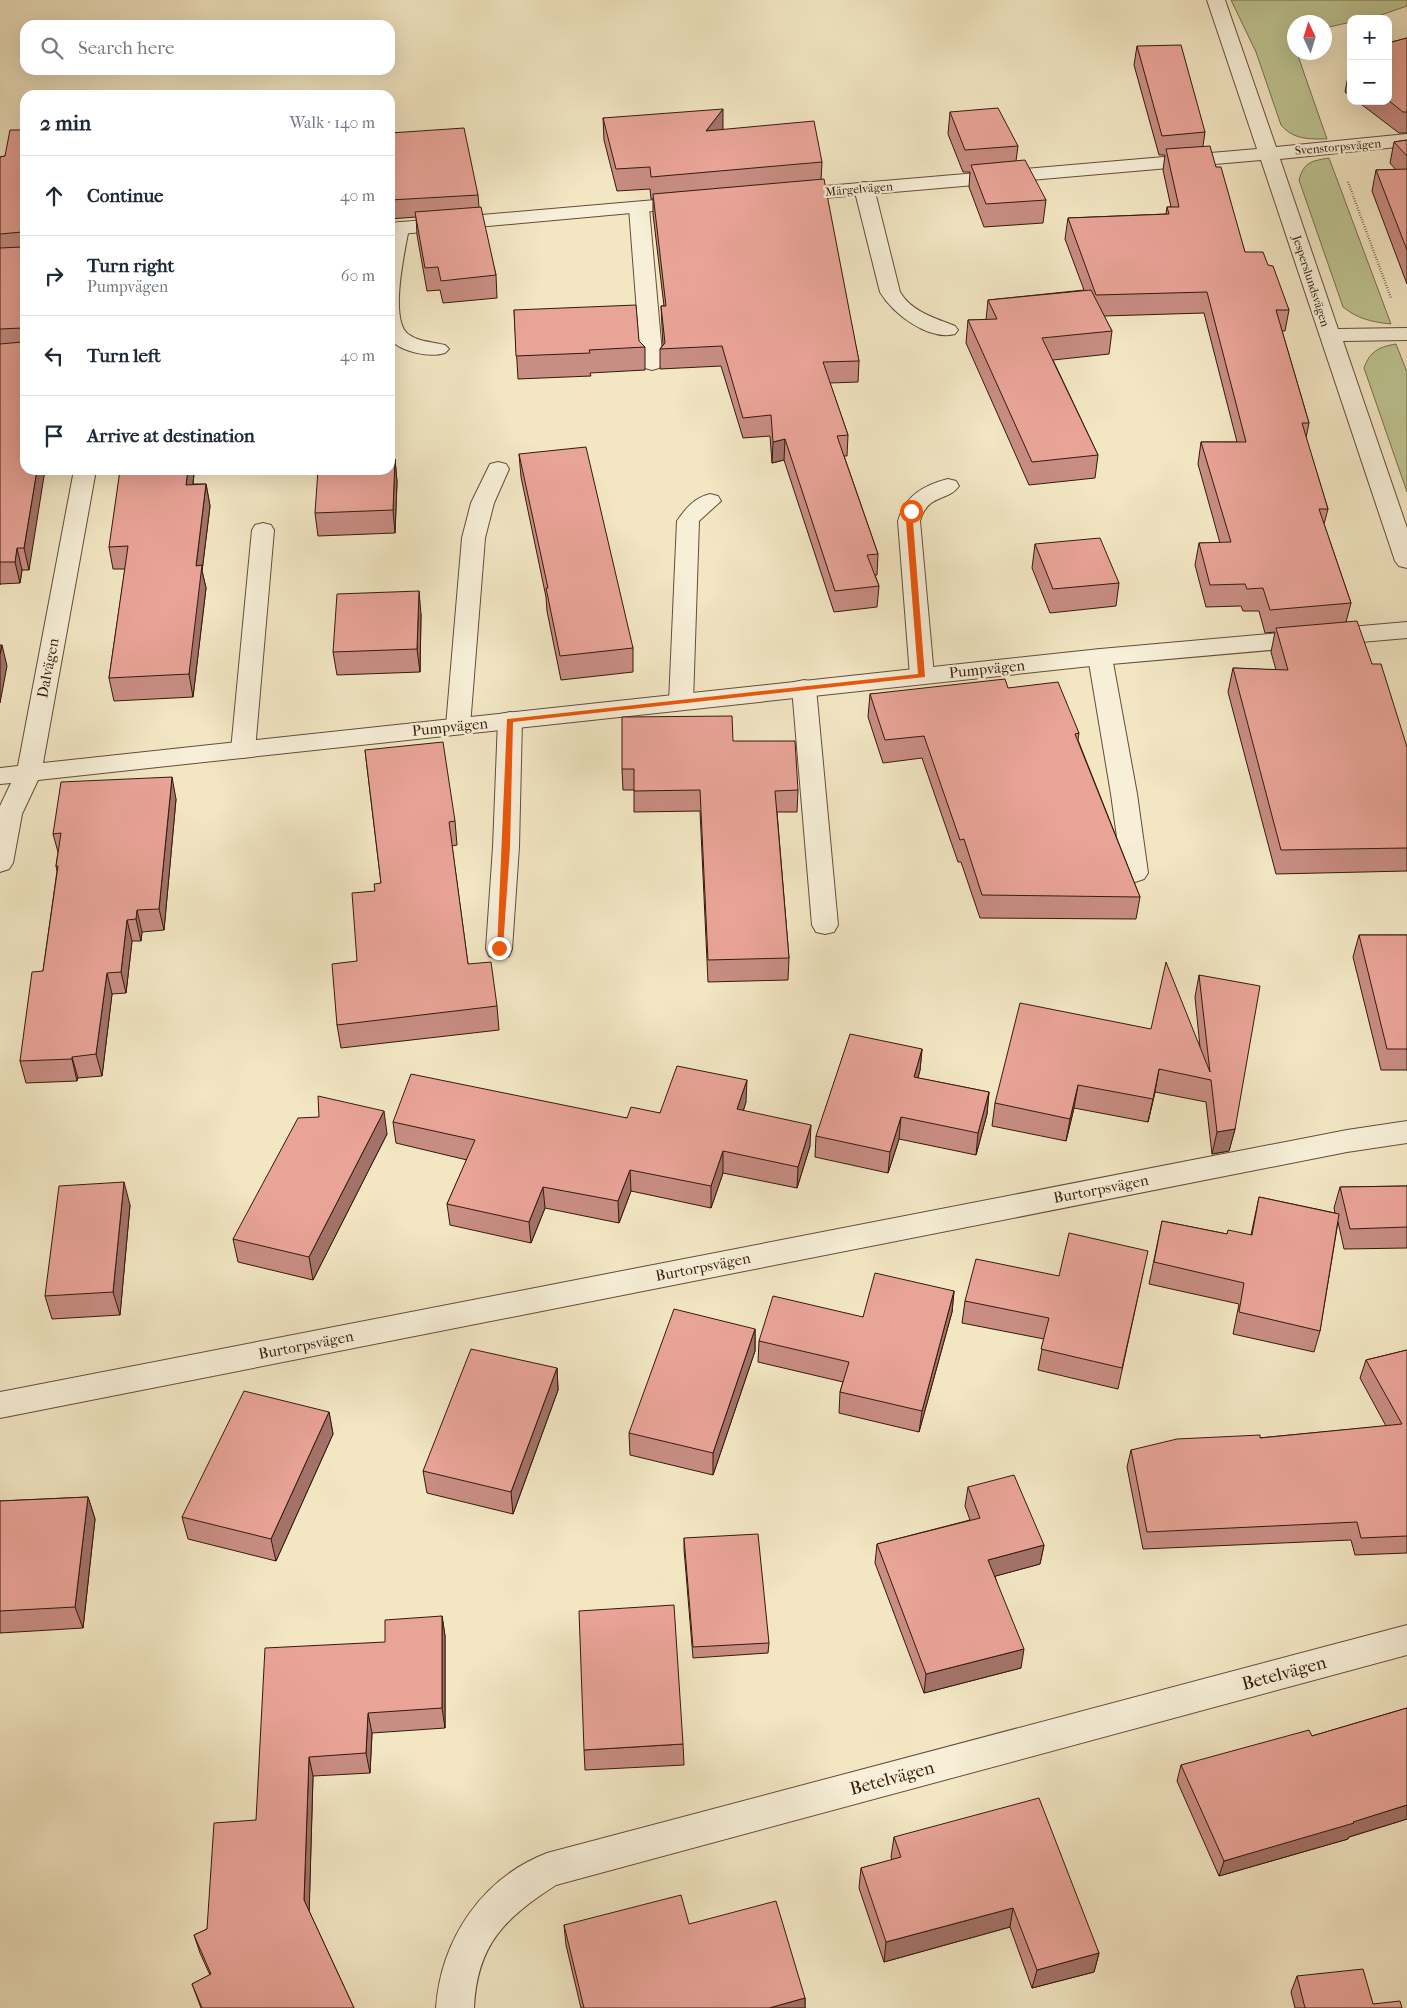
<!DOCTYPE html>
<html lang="en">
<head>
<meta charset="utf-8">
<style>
	:root { --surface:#fff; --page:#f2f2f3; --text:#1f2937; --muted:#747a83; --line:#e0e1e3 }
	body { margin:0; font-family:"IM FELL French Canon",serif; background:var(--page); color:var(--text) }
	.controls { position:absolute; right:15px; top:15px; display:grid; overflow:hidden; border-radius:10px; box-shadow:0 5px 20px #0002 }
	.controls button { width:45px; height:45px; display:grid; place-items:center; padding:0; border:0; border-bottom:1px solid var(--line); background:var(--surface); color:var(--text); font:25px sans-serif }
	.compass { position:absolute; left:1287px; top:15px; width:45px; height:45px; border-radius:50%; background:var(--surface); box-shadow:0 5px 20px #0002; rotate:356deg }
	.stop { position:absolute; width:15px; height:15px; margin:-11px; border:4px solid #ea580c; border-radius:50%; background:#fff }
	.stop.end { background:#ea580c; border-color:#fff; box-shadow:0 1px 5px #0008 }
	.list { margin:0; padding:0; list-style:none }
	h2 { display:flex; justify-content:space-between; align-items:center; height:65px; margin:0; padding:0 20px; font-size:21px }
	h2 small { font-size:16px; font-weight:400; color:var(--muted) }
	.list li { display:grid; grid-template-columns:32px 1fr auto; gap:15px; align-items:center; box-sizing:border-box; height:80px; padding:0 20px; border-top:1px solid var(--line) }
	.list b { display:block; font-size:19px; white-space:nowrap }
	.list p { margin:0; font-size:16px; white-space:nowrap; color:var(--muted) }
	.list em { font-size:16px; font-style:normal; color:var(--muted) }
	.icon { flex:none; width:28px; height:28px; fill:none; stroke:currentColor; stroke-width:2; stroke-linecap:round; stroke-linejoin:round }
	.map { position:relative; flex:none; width:1407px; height:2008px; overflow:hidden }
	.search { position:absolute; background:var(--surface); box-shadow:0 5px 20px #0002; left:20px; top:20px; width:375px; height:55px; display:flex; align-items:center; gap:12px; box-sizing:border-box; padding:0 18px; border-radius:15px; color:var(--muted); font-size:19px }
	.panel { position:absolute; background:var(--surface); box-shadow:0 5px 20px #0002; left:20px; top:90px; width:375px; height:385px; border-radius:15px }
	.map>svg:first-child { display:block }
</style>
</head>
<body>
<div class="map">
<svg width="1407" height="2008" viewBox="0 0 1407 2008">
	<rect width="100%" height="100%" fill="#f2e6c3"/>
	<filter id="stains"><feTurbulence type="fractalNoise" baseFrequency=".004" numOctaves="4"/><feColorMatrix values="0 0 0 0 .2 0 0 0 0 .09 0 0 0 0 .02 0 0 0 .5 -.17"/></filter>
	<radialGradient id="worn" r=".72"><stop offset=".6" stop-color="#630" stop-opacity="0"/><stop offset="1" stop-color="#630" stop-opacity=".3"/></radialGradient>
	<g fill="#bdc492" stroke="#796e4f">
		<path d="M1231,0H1407V6L1381,15L1351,19V22L1325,28L1324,22H1294V35L1291,36L1294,52L1297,53L1327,139C1309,139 1294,140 1281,125L1256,52Z"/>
		<path d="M1329,158L1391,324C1372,322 1358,319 1343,307L1299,180C1304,162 1311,161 1329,158Z"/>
		<path d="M1396,344L1407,372V492L1364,368C1370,351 1379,347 1396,344Z"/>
	</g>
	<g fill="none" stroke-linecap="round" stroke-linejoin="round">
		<g stroke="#644c3a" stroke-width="2">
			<g id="service">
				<path d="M864,182L871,184L874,188L900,292C912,312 935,318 955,326L958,330L955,334C929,341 893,314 880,292L854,188L857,184Z"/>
				<path d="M639,202L646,204L649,208L663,364L659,368L652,370L645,368L641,364L629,208L632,204Z"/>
				<path d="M399,222L406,224L409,228C405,250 389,319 408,334C419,342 433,342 445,345L449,349L445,353C429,358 403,352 390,340V227Z"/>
				<path d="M498,462L506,464L509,469L494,503L485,538L470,726L467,732L458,734L449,732L446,726L462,538L471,503L490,464Z"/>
				<path d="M948,479L956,481L959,486C948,502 928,493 920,521L934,676L931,682L922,684L913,682L910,676L898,521C905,496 924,485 948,479Z"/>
				<path d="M710,494L718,496L721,501L699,521L693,702L690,708L681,710L672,708L669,702L677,521C686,508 694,498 710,494Z"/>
				<path d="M263,523L271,525L274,530L255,750L252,756L243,758L234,756L231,750L252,530L255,525Z"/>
				<path d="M1100,649L1109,652L1112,657L1137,794L1148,873L1144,879L1135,882L1126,879L1122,873L1111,794L1088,657L1091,652Z"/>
				<path d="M804,680L813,682L816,688L838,925L834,932L825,934L816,932L812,925L792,688L795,682Z"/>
				<path d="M510,712L519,714L522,720L519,847L512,949L509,956L499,959L489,956L486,949L493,847L498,720L501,714Z"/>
			</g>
		</g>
		<g stroke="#644c3a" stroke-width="2">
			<g id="minor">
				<path d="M1207,0H1225L1276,147L1407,134V146L1280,159L1338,329L1407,328V340L1343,341L1407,528V568L1399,566L1395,561L1261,160L790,201L783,199L780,195L783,191L790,189L1257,149Z"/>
				<path d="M690,197L697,199L700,203L697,207L390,235V223Z"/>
				<path d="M74,470H96L43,763L1100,649L1407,622V638L1100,665L38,780L22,814L13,863L9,869L0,872V806L11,783L0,784V768L18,766Z"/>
				<path d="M1407,1121V1143L1347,1152L0,1418V1392L1347,1130Z"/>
				<path d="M1407,1625V1655L556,1885C505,1918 477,1944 474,2008H436C441,1939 482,1878 547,1853Z"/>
			</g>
		</g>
		<path stroke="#35190c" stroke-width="2.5" stroke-dasharray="0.5 2" stroke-linecap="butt" d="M1348,182L1391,298"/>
		<use href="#service" fill="#f7efd8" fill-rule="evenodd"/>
		<use href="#minor" fill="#f7efd8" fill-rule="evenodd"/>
	</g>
	<g fill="#c88d83" stroke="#35190c">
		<path d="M1407,38V133H1399L1357,101H1388V43Z"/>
		<path d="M1137,46L1205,132L1203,146L1216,167L1245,252L1268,265L1289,310L1285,331H1282L1309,423L1306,438L1328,509L1324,524L1351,603L1346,622L1372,664L1407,747V871L1276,874L1228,692L1233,668L1276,670L1271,652L1275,632L1265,633L1259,611H1243L1241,606L1206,607L1195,565L1199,543H1220L1198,464L1201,442H1237L1204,313L1104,316L1112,331L1109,354L1053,360L1098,455L1095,478L1029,485L966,343L968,320H986L988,300L1084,290L1065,239L1068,218L1166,214L1167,207H1171L1163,170L1165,155H1159L1134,65Z"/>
		<path d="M1351,70V96L1345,92L1349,71Z"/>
		<path d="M950,112L1018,146L1016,161L1046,200L1043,223L984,227L969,187L970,172H963L948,134Z"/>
		<path d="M603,118L723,130L822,162L821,180L859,361L858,382L830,383L848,435L847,456H844L878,554L877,575H875L879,586L877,607L834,612L784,460L772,463L770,436L743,438L721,366L660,369V349L663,345L662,327L661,306H664L653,214V199H651L650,189L617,191L604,140Z"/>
		<path d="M25,130L29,570H22L20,583L0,584V585V157L5,156Z"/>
		<path d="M390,133L478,195L479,207L496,275L497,298L443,303L440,290L427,291L417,235L416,217L390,219Z"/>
		<path d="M1407,140V284L1372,191L1376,170H1396L1390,163L1394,142Z"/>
		<path d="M514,310L639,341L645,347V370L590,373L591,376L518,379Z"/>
		<path d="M519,454L633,648V672L561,680L547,611L546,597L521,477Z"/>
		<path d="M395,459L397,482L395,533L318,536L315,513Z"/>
		<path d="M194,474L193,484H206L210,506L202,571L206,588L193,697L114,701L109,678L125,569H113L109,547Z"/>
		<path d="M1035,544L1119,583L1116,606L1050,613L1032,568Z"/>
		<path d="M421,614L420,672L337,675L333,652Z"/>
		<path d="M1008,688L1079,733L1078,740L1140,897L1136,919L980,918L961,862H958L922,758L883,763L868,717L870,694Z"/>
		<path d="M733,741L798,790L797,812H777L789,958L788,980L708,982L700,811L634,812V790H623L622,769Z"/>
		<path d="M365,750L455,821L457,845L452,846L468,964L497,1006L499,1030L341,1048L337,1025L357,961L375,891L381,883Z"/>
		<path d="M176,799L164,930L142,932L141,941H132L126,993L112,994L102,1076L78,1078L77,1081L26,1083L20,1061L43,971L57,871L56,866L58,852L53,834Z"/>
		<path d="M1359,935H1407V1070H1381L1353,957Z"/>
		<path d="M1199,975L1235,1129L1229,1151L1212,1154L1206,1102L1155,1092L1148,1122L1074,1108L1066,1141L992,1126L995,1103L1200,1047L1195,997Z"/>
		<path d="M922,1049L920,1070L918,1078L989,1092L987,1114L976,1155L899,1139L888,1173L815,1157L816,1136Z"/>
		<path d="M746,1102L743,1111L810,1146L797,1188L723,1173L711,1208L631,1191L619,1223L545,1208L531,1243L450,1225L447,1204L467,1160L396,1143L393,1122L627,1118L660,1113Z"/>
		<path d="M387,1134L313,1280L238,1262L233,1239Z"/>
		<path d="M1407,1186V1248L1344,1249L1338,1222L1320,1331L1314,1352L1233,1334L1239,1304L1149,1284L1162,1221L1227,1234L1251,1235L1259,1197L1335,1213L1334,1208L1340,1187Z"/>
		<path d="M130,1205L120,1315L52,1319L45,1296Z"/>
		<path d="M1143,1273L1118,1389L1038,1370L1044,1339L962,1323L965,1301L1059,1276Z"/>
		<path d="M954,1291L952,1312L919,1432L839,1413L840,1392L843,1382L758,1362L759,1341L863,1317Z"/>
		<path d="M755,1329V1351L713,1475L630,1455L629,1433Z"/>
		<path d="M1407,1350V1553L1355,1555L1351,1540L1143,1549L1127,1467L1131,1450L1386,1426L1360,1378L1366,1360Z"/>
		<path d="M557,1368L558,1390L513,1514L427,1493L423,1471Z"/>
		<path d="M329,1412L333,1434L276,1561L188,1539L182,1517Z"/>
		<path d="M968,1487L1044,1545L1040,1564L995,1576L1021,1668L924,1693L875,1563L877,1544L970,1520L965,1506Z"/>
		<path d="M88,1497L95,1519L83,1628L0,1633V1501Z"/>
		<path d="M684,1538L769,1643L768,1653L693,1658L684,1549Z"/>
		<path d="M442,1616L445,1636V1728L372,1733L370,1773L313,1776L309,1911L354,2008H201L192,1984L210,1975L200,1953L194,1935L207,1929L256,1820L385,1642Z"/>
		<path d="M1407,1708V1819L1349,1837L1348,1839L1219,1876L1177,1781L1181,1765L1312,1736Z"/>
		<path d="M683,1744L684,1765L585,1770L584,1750Z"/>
		<path d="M894,1837L1099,1953L1094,1972L1032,1988L1010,1927L884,1962L859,1888L861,1868L892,1860L891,1857Z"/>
		<path d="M689,1924L805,1998V2008H581L566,1945L564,1925Z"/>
		<path d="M1297,1976L1373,2004L1402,2008H1295L1291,1992Z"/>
	</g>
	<g fill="#a3736a" stroke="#35190c">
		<path d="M723,109V131H706Z"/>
		<path d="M785,439L784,460L772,463L773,442Z"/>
		<path d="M395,459L397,482L395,533L393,510Z"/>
		<path d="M37,470H45L29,570L24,548Z"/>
		<path d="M188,470H194V474L190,507L186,485Z"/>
		<path d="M206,484L210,506L202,571L206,588L193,697L189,674L196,566Z"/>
		<path d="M17,548L22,570L20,583L15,562Z"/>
		<path d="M419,591L421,614L420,672L417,649Z"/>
		<path d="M2,645L7,666L0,703V654Z"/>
		<path d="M172,777L176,799L164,930L159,909Z"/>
		<path d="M137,910L142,932L141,941L136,919Z"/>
		<path d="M127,920L132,941L126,993L121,972Z"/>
		<path d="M107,973L112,994L102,1076L96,1054Z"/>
		<path d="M922,1049L920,1070L912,1098L914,1077Z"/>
		<path d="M72,1057L78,1078L77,1081L72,1059Z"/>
		<path d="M1159,1069L1155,1092L1148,1122L1153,1099Z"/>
		<path d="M747,1080L746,1102L737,1131V1109Z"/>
		<path d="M1078,1085L1074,1108L1066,1141L1070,1119Z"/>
		<path d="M989,1092L987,1114L976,1155L978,1133Z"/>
		<path d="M384,1111L387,1134L313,1280L309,1257Z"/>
		<path d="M901,1117L899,1139L888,1173L890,1152Z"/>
		<path d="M811,1125L810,1146L797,1188L798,1167Z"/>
		<path d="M1235,1129L1229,1151L1212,1154L1217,1132Z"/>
		<path d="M723,1151V1173L711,1208V1186Z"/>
		<path d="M630,1170L631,1191L619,1223L618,1201Z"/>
		<path d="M124,1182L130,1205L120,1315L113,1292Z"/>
		<path d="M543,1187L545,1208L531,1243L529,1222Z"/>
		<path d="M954,1291L952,1312L919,1432L922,1411Z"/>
		<path d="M755,1329V1351L713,1475V1453Z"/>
		<path d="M557,1368L558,1390L513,1514L511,1492Z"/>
		<path d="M329,1412L333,1434L276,1561L271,1539Z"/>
		<path d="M88,1497L95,1519L83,1628L75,1607Z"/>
		<path d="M1044,1545L1040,1564L985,1579L988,1560Z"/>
		<path d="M442,1616L445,1636V1728L442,1708Z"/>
		<path d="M1024,1649L1021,1668L924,1693L926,1674Z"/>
		<path d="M368,1713L372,1733L370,1773L366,1753Z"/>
		<path d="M309,1757L313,1776L309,1918L304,1900Z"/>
		<path d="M1407,1805V1819L1349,1837L1348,1839L1219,1876L1224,1861Z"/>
		<path d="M1013,1908L1010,1927L884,1962L886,1942Z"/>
		<path d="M1099,1953L1094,1972L1032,1988L1037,1970Z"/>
		<path d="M805,1998V2008H769Z"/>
	</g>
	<g fill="#e9a498" stroke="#35190c">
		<path d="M1407,38V112H1403L1388,100V43Z"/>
		<path d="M1181,45L1205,132L1162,136L1137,46Z"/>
		<path d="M998,108L1018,146L965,150L950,112Z"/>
		<path d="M723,109L706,131L814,121L822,162L651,177L650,167L616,169L603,118Z"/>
		<path d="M464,128L478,195L390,200V133Z"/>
		<path d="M10,130H25V470H37L24,548H17L15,562H0V344L22,342V328L0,329V248L22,247V232L0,234V157L5,156Z"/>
		<path d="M1407,140V156L1394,142Z"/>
		<path d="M1210,146L1216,167H1221L1245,252H1263L1268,265L1273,266L1289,310H1276L1309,423H1302L1328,509H1319L1351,603L1270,610L1263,588L1247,589L1245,584L1210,585L1199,543L1231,542L1201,442H1246L1207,292L1096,295L1068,218L1169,214L1167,207H1179L1166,149Z"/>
		<path d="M1025,160L1046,200L986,204L971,165Z"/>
		<path d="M1407,169V250L1376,170Z"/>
		<path d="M824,179L859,361L823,362L848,435L837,436L878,554L867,555L879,586L835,591L785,439L773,442L771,415L743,418L722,346L660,349L665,343L661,306H666L653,194Z"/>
		<path d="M481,207L496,275L441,281L438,267L425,268L415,212Z"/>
		<path d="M1091,290L1112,331L1042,338L1098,455L1032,462L968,320L997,319L988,300Z"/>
		<path d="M636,305L639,341L645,347L589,350L590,353L516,356L514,310Z"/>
		<path d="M586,447L633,648L560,656L546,588H548L519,454Z"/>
		<path d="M390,459H395L393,510L315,513L318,470H390Z"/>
		<path d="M120,470H188L186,485L206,484L196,566L202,565L189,674L109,678L128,546L109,547Z"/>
		<path d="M1100,538L1119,583L1053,589L1035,544Z"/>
		<path d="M419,591L417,649L333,652L337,594Z"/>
		<path d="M1357,621L1372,664H1381L1407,747V848L1281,850L1233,668L1288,670L1276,628Z"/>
		<path d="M0,645H2L0,654Z"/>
		<path d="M1005,679L1008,688L1058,682L1079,733L1075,734L1140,897L982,895L964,839L960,840L924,736L885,740L870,694Z"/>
		<path d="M732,716L733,741H795L798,790L775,791L789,958L708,960L700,790L634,791V769H622V717Z"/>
		<path d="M443,742L455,821L449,822L468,964L491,962L497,1006L337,1025L332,964L357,961L352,893L375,891L374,884L381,883L365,750Z"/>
		<path d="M172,777L159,909L137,910L136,919L127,920L121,972L107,973L96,1054L72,1057V1059L20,1061L32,972L43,971L58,866H56L61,833L53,834L61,782Z"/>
		<path d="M1359,935H1407V1049H1387Z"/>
		<path d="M1166,962L1210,1072L1199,975L1260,986L1235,1129L1217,1132L1211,1080L1159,1069L1153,1099L1078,1085L1070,1119L995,1103L1020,1003L1151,1029Z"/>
		<path d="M850,1034L922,1049L914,1077L989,1092L978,1133L901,1117L890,1152L816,1136Z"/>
		<path d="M677,1066L747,1080L737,1109L811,1125L798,1167L723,1151L711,1186L630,1170L618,1201L543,1187L529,1222L447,1204L475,1140L393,1122L411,1074L627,1118L631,1107L660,1113Z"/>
		<path d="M318,1096L384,1111L309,1257L233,1239L298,1118L319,1117Z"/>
		<path d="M124,1182L113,1292L45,1296L59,1186Z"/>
		<path d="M1407,1186V1227L1350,1229L1340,1187Z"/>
		<path d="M1259,1197L1339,1214L1320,1331L1239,1312L1244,1283L1154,1262L1162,1221L1227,1234L1228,1230L1252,1235Z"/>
		<path d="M1069,1233L1148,1251L1122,1368L1041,1349L1049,1318L965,1301L976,1259L1059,1276Z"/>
		<path d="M875,1273L954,1291L922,1411L840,1392L849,1362L759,1341L773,1296L863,1317Z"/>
		<path d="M674,1309L755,1329L713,1453L629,1433Z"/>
		<path d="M471,1349L557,1368L511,1492L423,1471Z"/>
		<path d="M1407,1350V1536L1361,1538L1357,1522L1147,1532L1131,1450L1177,1439L1260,1435V1438L1402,1424L1366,1360Z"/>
		<path d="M244,1391L329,1412L271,1539L182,1517Z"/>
		<path d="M1014,1475L1044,1545L988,1560L1024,1649L926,1674L877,1544L980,1518L968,1487Z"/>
		<path d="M88,1497L75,1607L0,1611V1501Z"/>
		<path d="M758,1534L769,1643L693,1647L684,1538Z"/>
		<path d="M674,1605L683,1744L584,1750L579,1611Z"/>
		<path d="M442,1616V1708L368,1713L366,1753L309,1757L304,1900L354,2008H202L192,1984L211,1974L194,1935L207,1929L214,1823L256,1820L265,1648L385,1642V1620Z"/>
		<path d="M1407,1708V1805L1353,1822L1354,1823L1224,1861L1181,1765L1309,1730L1312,1736Z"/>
		<path d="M1039,1798L1099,1953L1037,1970L1013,1908L886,1942L861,1868L901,1857L894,1837Z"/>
		<path d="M681,1895L689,1924L776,1901L805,1998L769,2008H584L564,1925Z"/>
		<path d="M1363,1969L1373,2004L1400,2001L1402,2008H1305L1297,1976Z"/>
	</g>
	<path fill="#ea580c" d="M911,509L914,511L913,521L925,677L513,722L510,847L503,948L497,951L507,719L918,674L906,521L908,511Z"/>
	<g text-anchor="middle" stroke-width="4.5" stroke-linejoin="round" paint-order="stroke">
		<g font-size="12" fill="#35190c" stroke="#f7efd8">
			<text transform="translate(1338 147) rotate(-5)" y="4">Svenstorpsvägen</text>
			<text transform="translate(859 189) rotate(-5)" y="4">Märgelvägen</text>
			<text transform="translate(1311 281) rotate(72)" y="4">Jesperslundsvägen</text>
		</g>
		<g font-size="15" fill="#35190c" stroke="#f7efd8">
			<text transform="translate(48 668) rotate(-79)" y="5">Dalvägen</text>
			<text transform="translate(987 669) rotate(-6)" y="5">Pumpvägen</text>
			<text transform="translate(450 727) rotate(-6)" y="5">Pumpvägen</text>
			<text transform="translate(1101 1189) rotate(-11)" y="5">Burtorpsvägen</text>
			<text transform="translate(703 1267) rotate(-11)" y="5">Burtorpsvägen</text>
			<text transform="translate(306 1345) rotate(-11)" y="5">Burtorpsvägen</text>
		</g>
		<g font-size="18" fill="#35190c" stroke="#f7efd8">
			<text transform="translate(1284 1673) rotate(-15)" y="6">Betelvägen</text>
			<text transform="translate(892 1778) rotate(-15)" y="6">Betelvägen</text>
		</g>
	</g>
	<rect width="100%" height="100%" filter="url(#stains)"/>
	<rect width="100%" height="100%" fill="url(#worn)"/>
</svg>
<div class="controls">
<button>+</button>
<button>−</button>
</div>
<svg class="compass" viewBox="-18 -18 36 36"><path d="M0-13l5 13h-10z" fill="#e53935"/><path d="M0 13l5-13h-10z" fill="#747a83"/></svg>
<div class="stop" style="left:911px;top:511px"></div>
<div class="stop end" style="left:499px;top:948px"></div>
<div class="search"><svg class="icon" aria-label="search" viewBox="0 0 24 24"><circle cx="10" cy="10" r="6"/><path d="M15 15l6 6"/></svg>Search here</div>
<section class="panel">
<h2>2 min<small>Walk · 140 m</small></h2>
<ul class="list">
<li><svg class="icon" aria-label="ahead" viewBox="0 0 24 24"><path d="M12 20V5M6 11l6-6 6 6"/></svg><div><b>Continue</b></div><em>40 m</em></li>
<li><svg class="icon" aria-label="right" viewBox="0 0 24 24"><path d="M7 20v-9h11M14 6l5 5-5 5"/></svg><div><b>Turn right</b><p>Pumpvägen</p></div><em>60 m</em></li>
<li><svg class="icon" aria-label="left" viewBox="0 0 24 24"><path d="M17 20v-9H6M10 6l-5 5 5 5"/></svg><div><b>Turn left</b></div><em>40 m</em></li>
<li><svg class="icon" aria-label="arrive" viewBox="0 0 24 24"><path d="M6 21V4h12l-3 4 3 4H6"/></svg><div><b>Arrive at destination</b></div></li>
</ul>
</section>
</div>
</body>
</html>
